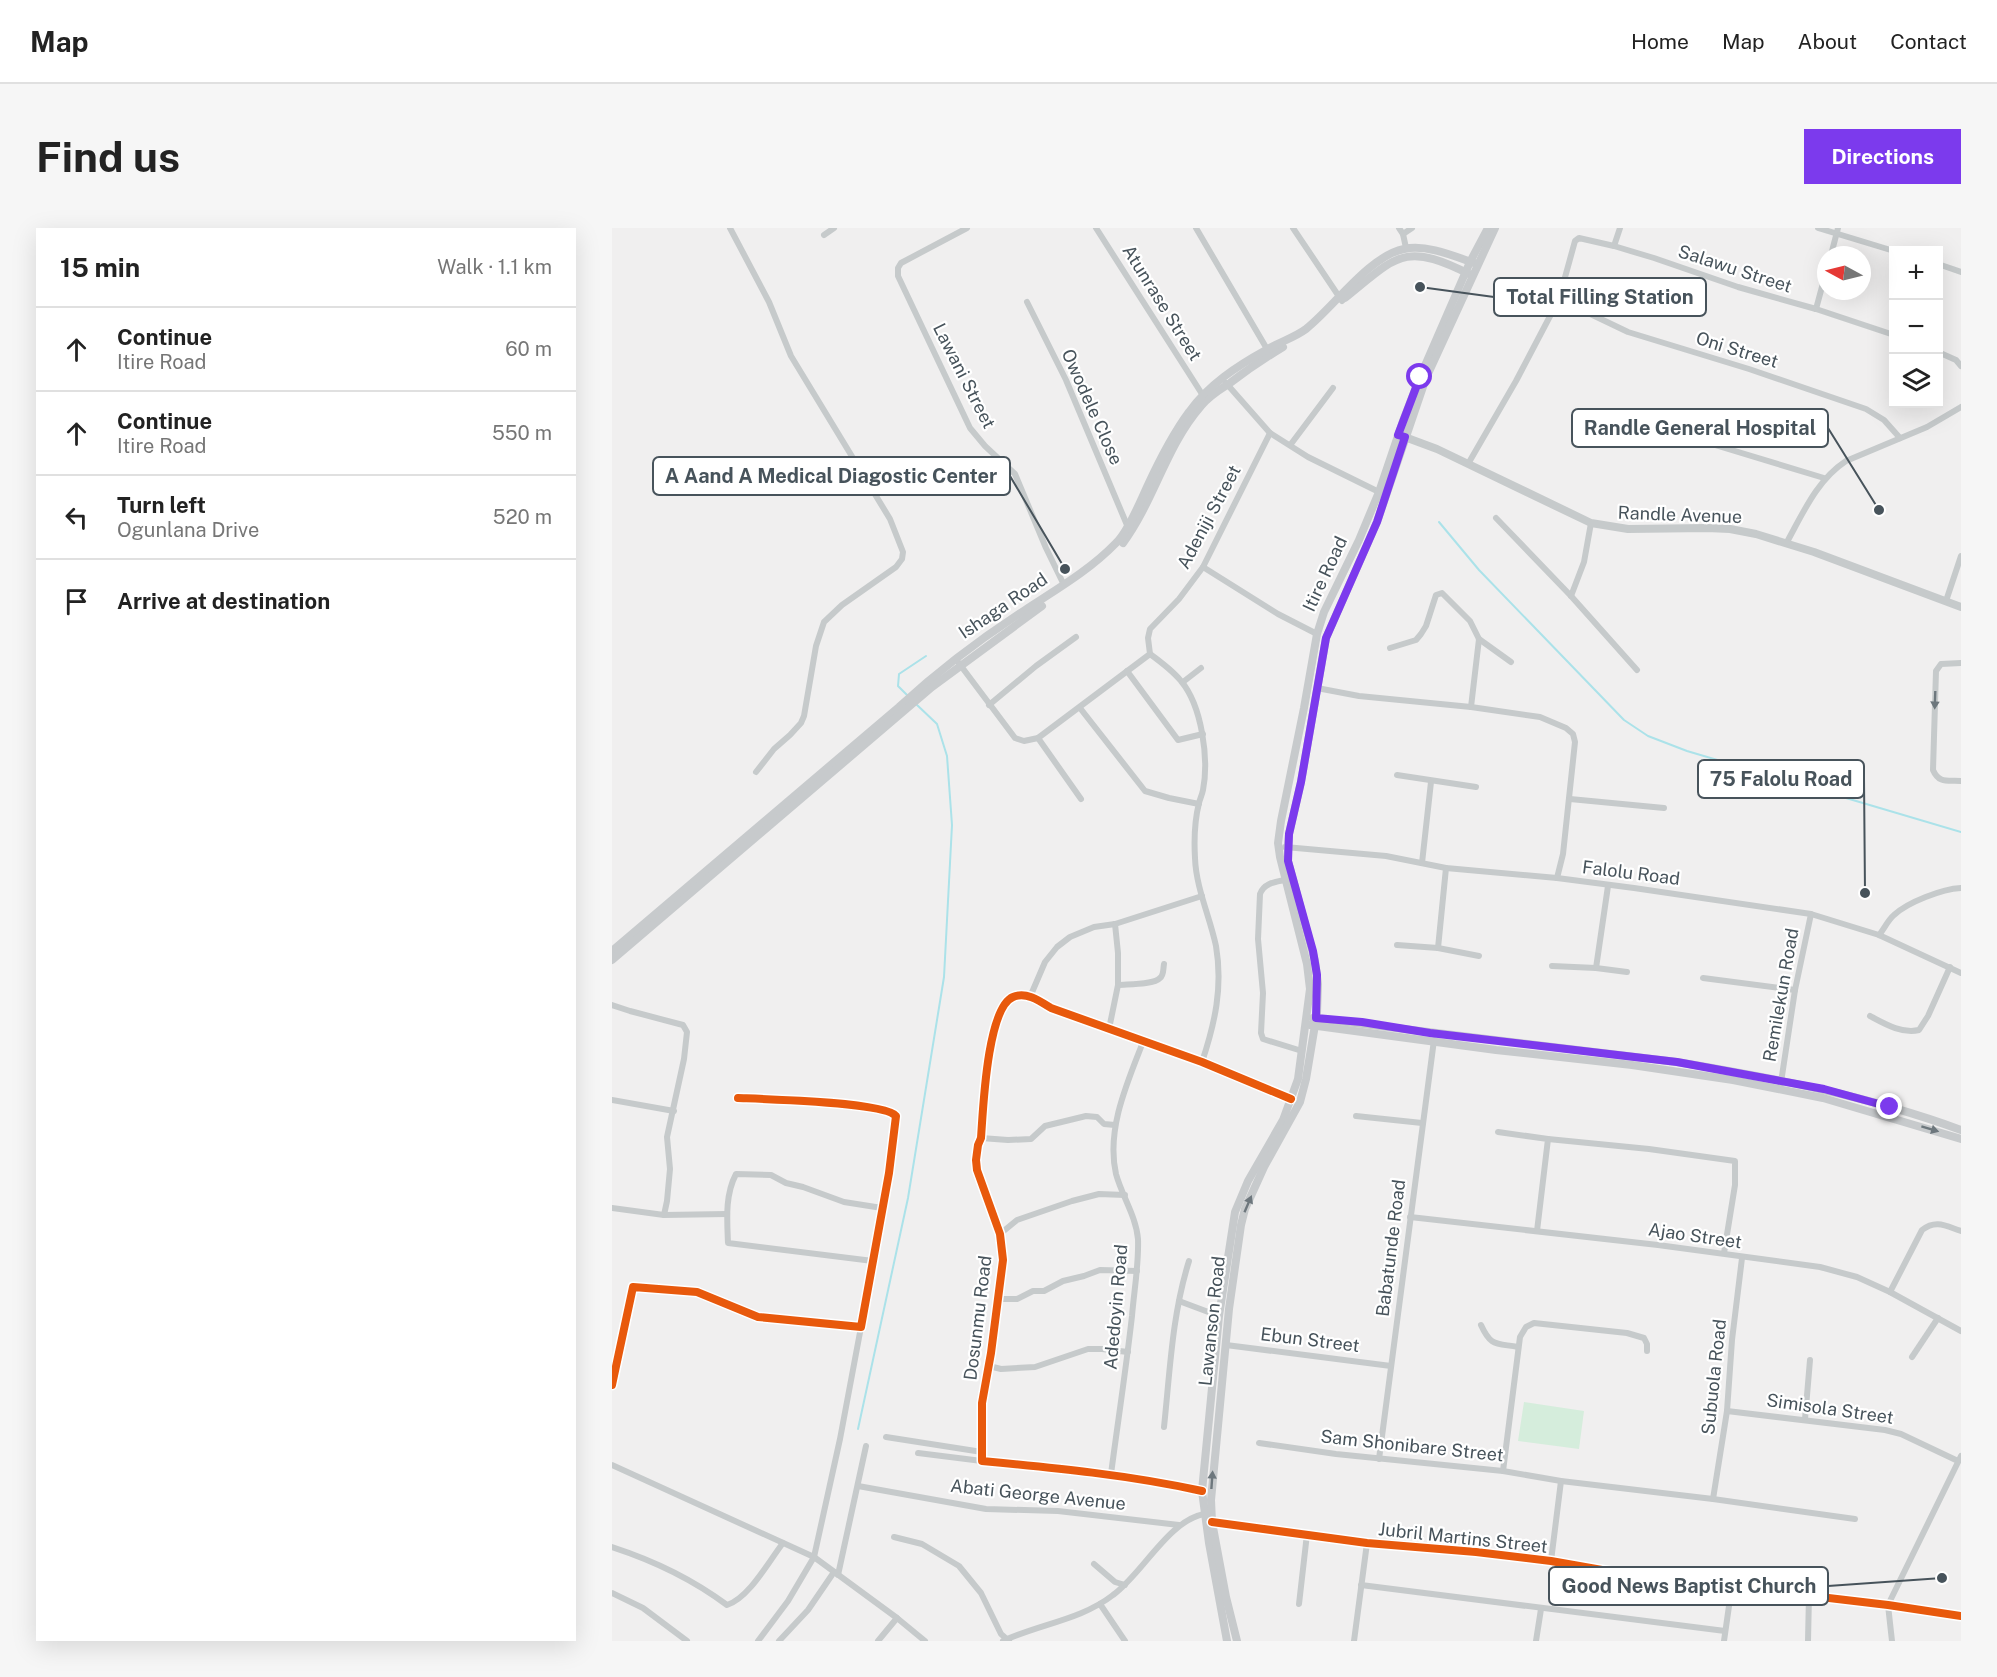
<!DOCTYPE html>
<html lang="en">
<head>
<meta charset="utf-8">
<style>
	:root { --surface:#fff; --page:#f6f6f6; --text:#222; --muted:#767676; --line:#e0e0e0; --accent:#7c3aed }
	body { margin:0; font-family:"Public Sans",sans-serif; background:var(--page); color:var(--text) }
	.controls { position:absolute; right:18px; top:18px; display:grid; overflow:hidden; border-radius:0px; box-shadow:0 6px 24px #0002 }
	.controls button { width:54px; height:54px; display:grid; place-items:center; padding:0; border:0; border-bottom:2px solid var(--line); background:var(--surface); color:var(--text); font:30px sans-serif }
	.compass { position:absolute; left:1205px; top:18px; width:54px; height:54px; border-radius:50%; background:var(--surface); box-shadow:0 6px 24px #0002; rotate:277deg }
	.stop { position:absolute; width:18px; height:18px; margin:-14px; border:4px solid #7c3aed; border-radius:50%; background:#fff }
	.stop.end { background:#7c3aed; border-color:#fff; box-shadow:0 2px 6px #0008 }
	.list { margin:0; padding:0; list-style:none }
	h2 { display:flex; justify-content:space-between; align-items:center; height:78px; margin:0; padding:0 24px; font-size:26px }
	h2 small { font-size:20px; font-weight:400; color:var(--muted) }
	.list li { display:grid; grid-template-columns:39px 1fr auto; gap:18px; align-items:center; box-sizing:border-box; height:84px; padding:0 24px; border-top:2px solid var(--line) }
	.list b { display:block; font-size:22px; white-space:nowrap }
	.list p { margin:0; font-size:20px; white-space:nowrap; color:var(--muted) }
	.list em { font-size:20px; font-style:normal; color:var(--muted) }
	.icon { flex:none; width:33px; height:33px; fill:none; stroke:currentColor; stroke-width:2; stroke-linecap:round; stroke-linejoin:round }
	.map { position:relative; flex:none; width:1349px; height:1413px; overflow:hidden; border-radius:0px }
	header { display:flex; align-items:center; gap:36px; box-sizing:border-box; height:84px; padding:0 30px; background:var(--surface); border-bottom:2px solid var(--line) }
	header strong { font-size:28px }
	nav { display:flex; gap:33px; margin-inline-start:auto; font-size:21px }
	.intro { display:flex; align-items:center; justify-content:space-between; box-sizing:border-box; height:144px; padding:0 36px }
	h1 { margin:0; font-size:42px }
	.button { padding:15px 27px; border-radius:0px; background:var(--accent); color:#fff; font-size:21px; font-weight:700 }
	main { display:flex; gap:36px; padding:0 36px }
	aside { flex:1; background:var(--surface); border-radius:0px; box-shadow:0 6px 24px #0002 }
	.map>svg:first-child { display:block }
</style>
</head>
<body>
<header>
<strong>Map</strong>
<nav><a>Home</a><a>Map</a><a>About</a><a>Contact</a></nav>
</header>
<div class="intro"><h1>Find us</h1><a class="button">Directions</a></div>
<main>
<aside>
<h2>15 min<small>Walk · 1.1 km</small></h2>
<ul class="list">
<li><svg class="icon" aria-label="ahead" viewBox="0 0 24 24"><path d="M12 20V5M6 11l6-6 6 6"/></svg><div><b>Continue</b><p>Itire Road</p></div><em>60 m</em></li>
<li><svg class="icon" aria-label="ahead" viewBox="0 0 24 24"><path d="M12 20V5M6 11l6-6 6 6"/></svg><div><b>Continue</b><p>Itire Road</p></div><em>550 m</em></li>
<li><svg class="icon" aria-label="left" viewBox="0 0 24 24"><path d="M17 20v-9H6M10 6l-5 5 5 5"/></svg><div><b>Turn left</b><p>Ogunlana Drive</p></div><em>520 m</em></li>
<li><svg class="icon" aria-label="arrive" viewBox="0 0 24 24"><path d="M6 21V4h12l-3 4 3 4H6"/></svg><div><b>Arrive at destination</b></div></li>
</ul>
</aside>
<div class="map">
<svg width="1349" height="1413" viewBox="0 0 1349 1413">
	<rect width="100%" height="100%" fill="#f0efef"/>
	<path fill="#d5eddc" d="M912,1174L972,1183L967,1221L906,1213Z"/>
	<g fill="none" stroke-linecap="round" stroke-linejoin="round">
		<g stroke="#abe2e9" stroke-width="2">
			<path d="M827,294L867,342L1012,492L1036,508L1075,523L1349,604"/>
			<path d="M295,467L286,458L287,446L314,428"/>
			<path d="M246,1201L296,970L332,749L340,597L335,528L325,496L304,476"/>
		</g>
		<g stroke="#c6cacb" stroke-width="6">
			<path d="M118,0L157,74L179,128L278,291L291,324L290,331L284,339L230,377L212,394L204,418L192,488L189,495L178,507L162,521L144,544"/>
			<path d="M355,0L289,35L286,40V48L358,200L373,218L403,246L434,320L452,357"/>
			<path d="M484,0L590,166"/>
			<path d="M584,0L655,121"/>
			<path d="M681,0L730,73"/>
			<path d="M787,0L791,6L794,20"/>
			<path d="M1206,0L1282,23"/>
			<path d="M791,6L800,0"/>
			<path d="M212,7L222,0"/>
			<path d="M1002,18L1008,0"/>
			<path d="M1219,27L1226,0"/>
			<path d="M1326,36L1349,44"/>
			<path d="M947,71L1016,104L1137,141L1254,181L1272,192L1288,210"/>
			<path d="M415,74L454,152L515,297"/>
			<path d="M1204,81L1214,44"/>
			<path d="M1326,124L1344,132L1349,138"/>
			<path d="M614,155L658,205L696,229L767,264"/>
			<path d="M679,216L721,160"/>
			<path d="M1103,217L1212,250"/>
			<path d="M856,236L904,153L947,71L963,13L967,10L1002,18L1042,30L1126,59L1204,81L1282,107"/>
			<path d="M884,290L959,368L1025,442"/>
			<path d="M1175,314C1191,285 1205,252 1234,233L1315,199L1349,179"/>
			<path d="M591,339L666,386L705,406"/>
			<path d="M959,368L972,334L979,295"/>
			<path d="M1334,373L1349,328"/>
			<path d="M867,411L899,434"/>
			<path d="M778,420L804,412L809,406L814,398L824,367L830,365L858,393L867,411L859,479"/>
			<path d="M538,426C549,434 561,443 569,453C590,478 597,531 591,562C590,567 588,571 587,575C583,591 582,613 583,630C584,660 598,689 604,718C611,759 603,795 590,834"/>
			<path d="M346,434L403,510L412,513L426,510L538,426L536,410L538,401L567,371L591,339L658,205"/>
			<path d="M1349,435L1329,436L1324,443L1321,542C1327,556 1336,552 1349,553"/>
			<path d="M515,443L566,512L591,506"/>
			<path d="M571,454L589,440"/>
			<path d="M705,460L747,468L859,479L928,489L954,500L961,506L963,514L951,626L945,650"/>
			<path d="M377,477L424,438L464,409"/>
			<path d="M468,480L533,563L557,570L587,576"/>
			<path d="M426,510L469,571"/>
			<path d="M785,547L864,559"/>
			<path d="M958,571L1052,580"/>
			<path d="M673,619L774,628L834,640L945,650L1022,660L1199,686L1267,707L1349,745"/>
			<path d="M810,635L819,554"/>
			<path d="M673,652C663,654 652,655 648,666L646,711L651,765L649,805L651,811L690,823"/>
			<path d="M1267,707C1272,701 1276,692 1282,687C1296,674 1330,661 1349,660"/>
			<path d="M785,717L826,720L867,728"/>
			<path d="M826,720L834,640"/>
			<path d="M940,738L984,740L1015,744"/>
			<path d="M984,740L996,658"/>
			<path d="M1091,750L1183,762"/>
			<path d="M506,757C515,756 542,757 548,750C552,747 551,741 552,736"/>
			<path d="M418,769L433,734L445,719L458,709L482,699L503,696L590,668"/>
			<path d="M0,777L18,783L71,797L75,804L72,831L55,909L58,941L55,973L52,987"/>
			<path d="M1258,788C1273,796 1290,806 1307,802L1316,788L1338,739"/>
			<path d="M497,801L506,757V725L503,696"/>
			<path d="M1168,861L1183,762L1199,686"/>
			<path d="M0,872L62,883"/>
			<path d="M744,888L810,895"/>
			<path d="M886,904L936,911L925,1003"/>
			<path d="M369,910L396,912L419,911L433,898L474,888L485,889L492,896L503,897"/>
			<path d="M936,911L1037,921L1123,933V957L1112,1025"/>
			<path d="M0,980L52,987L115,986"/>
			<path d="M798,989L1046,1017L1208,1039L1245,1049L1278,1064L1349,1103"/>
			<path d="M388,1006L405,992L460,973L487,966L513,967"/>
			<path d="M261,1033L116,1015C115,991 113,967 124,946L159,947L174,955L191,959L232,974L270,980"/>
			<path d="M1278,1064L1310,1002C1324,991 1334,998 1349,1003"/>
			<path d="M387,1071H405L421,1063H432L451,1053L472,1048L488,1042L525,1043"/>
			<path d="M567,1073L607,1088"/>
			<path d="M869,1097C879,1119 884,1115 906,1119"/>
			<path d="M614,1117L779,1138"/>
			<path d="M1300,1129L1326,1090"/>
			<path d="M377,1138L389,1141L423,1139L476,1121H490L516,1124"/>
			<path d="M0,1157L21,1059L85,1064L146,1089L249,1099L277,945L284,888C272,874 151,871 126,870"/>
			<path d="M1115,1183L1273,1202L1289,1206L1346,1233"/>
			<path d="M1193,1191L1198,1132"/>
			<path d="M552,1199C558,1143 560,1087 577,1033"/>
			<path d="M274,1209L370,1224"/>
			<path d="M647,1215L724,1226L891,1243L949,1253L1101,1271L1243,1291"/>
			<path d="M306,1225L370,1233"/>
			<path d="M767,1231L822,812"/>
			<path d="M0,1237L202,1329L285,1390L313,1413"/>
			<path d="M891,1243L908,1109L914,1099L922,1095L1015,1105L1032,1110L1035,1116V1123"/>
			<path d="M499,1246C506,1193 514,1141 520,1088C522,1063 527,1036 526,1011C524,988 510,968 504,946C494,902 515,855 531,814"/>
			<path d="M246,1258L374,1281L446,1283L567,1297"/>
			<path d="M590,1263C517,1247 444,1240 370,1233V1175L379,1125L391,1032L388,1006L365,942L364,932L366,917L369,910C371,883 375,780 401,769C414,763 428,773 439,780L590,834L679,871"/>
			<path d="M1101,1271L1115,1183L1120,1112L1130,1030"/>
			<path d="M600,1294L755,1315L864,1324L939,1333L1007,1345L1276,1377L1349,1388"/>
			<path d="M282,1309L310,1316L347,1338L369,1365L389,1406L397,1413"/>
			<path d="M0,1319C43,1333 79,1350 115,1377C137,1370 157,1333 171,1315"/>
			<path d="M939,1333L949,1253"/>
			<path d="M482,1336L503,1354L513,1357"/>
			<path d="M226,1347L254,1218"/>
			<path d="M749,1357L1113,1403"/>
			<path d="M0,1365L31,1380L75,1413"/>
			<path d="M488,1376L513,1413"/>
			<path d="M687,1376L695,1306"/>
			<path d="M146,1413L176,1373L202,1329L228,1211L249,1099"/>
			<path d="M167,1413L196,1382L222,1344"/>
			<path d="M266,1413L285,1390"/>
			<path d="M391,1413C427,1396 469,1392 501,1367C531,1345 556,1293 592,1286"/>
			<path d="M742,1413L755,1315"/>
			<path d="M924,1413L929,1381"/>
			<path d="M1112,1413L1118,1371"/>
			<path d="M1196,1413L1197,1367"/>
			<path d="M1280,1413L1276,1377L1349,1228"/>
		</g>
		<path stroke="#c6cacb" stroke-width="8" d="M790,208L825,221L979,295L1016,301L1095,300L1118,301L1144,306L1202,324L1349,379"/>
		<g stroke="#c7cacc" stroke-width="8">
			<path d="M733,70C785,28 792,13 859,47"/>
			<path d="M511,315C542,273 554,218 589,178C597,168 607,162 618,155C635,142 653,130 671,119"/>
			<path d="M0,723L287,479C326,443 368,411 413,382C445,361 478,342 504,315C516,304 528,274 535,259C547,233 560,207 577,184C596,157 625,138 654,122C667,114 682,110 694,101C722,79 757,28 792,21C814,16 842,28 862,35"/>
			<path d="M0,732L320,459L430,378"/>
			<path d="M701,790L1065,834C1161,850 1257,868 1349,902"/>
			<path d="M698,797L884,822L1020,837L1121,852L1211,870L1349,911"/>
			<path d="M615,1413L597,1315L590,1263L607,1088L623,984L636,953L671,892L686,851L698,761L695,736L668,629L666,615L669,593L692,480L705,406L712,384L747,312L767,264L791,193L808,149L858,34L876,0"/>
			<path d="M625,1413L614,1369L600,1294L599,1272L617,1081L629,997L633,981L652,939L688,874L694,851L705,785L706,756L703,733L676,633V619L677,606L689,554L714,410L765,294L814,150L883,0"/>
		</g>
		<g stroke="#fff" stroke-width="11">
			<g id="cycleway">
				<path d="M0,1157L21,1059L85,1064L146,1089L249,1099L277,945L284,888C272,874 151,871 126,870"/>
				<path d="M590,1263C517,1247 444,1240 370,1233V1175L379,1125L391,1032L388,1006L365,942L364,932L366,917L369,910C371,883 375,780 401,769C414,763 428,773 439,780L590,834L679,871"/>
				<path d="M600,1294L755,1315L864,1324L939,1333L1007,1345L1276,1377L1349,1388"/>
			</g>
		</g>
		<use href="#cycleway" stroke="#e8590c" stroke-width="8"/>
	</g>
	<defs><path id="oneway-solid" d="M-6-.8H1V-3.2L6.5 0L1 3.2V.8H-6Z" transform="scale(1.5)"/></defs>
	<g fill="#6d777d">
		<use href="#oneway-solid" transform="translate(1323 472) rotate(92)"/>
		<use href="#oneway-solid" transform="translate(1318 901) rotate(17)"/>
		<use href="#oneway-solid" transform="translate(636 976) rotate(-67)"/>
		<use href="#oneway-solid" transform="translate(600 1252) rotate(-86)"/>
	</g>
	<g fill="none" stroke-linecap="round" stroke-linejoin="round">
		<path stroke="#7c3aed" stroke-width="8" d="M808,149L786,207L793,209L765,294L714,410L689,554L677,606L676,633L701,723L705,747L704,790L750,794L818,805L1065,834L1212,861L1278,879"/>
	</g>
	<g text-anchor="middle" stroke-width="4.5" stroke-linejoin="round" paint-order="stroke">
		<g font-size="18" fill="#47535b" stroke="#fff">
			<text transform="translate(1123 41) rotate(18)" y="6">Salawu Street</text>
			<text transform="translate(550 75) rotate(58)" y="6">Atunrase Street</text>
			<text transform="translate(1125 122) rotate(17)" y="6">Oni Street</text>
			<text transform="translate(352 148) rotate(63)" y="6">Lawani Street</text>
			<text transform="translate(480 179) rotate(66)" y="6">Owodele Close</text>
			<text transform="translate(1068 287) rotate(2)" y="6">Randle Avenue</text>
			<text transform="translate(597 289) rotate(-62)" y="6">Adeniji Street</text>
			<text transform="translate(713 346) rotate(-65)" y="6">Itire Road</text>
			<text transform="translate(391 378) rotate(-34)" y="6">Ishaga Road</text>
			<text transform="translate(1019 645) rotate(7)" y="6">Falolu Road</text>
			<text transform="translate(1169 767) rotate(-80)" y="6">Remilekun Road</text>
			<text transform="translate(1083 1008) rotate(8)" y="6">Ajao Street</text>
			<text transform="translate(779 1020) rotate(-83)" y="6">Babatunde Road</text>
			<text transform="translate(504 1079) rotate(-85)" y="6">Adedoyin Road</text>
			<text transform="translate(366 1090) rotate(-83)" y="6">Dosunmu Road</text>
			<text transform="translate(600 1093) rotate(-84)" y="6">Lawanson Road</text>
			<text transform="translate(698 1112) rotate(7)" y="6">Ebun Street</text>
			<text transform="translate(1102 1149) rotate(-84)" y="6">Subuola Road</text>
			<text transform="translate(1218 1181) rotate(8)" y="6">Simisola Street</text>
			<text transform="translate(800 1218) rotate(6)" y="6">Sam Shonibare Street</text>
			<text transform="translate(426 1267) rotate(6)" y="6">Abati George Avenue</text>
			<text transform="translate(851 1310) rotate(6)" y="6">Jubril Martins Street</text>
		</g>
	</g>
	<path fill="none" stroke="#47535b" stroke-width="2" d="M808 59L882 69M1267 282L1216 200M453 341L398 248M1253 665L1252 551M1330 1350L1216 1358"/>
	<g fill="#47535b" stroke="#fff" stroke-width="2">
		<circle cx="808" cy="59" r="6"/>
		<circle cx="1267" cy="282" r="6"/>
		<circle cx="453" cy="341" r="6"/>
		<circle cx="1253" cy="665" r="6"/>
		<circle cx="1330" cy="1350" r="6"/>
	</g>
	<g fill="#fff" stroke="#47535b" stroke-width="2">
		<rect x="882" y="50" width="212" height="38" rx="6"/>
		<rect x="960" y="181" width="256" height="38" rx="6"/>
		<rect x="41" y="229" width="357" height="38" rx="6"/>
		<rect x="1086" y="532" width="166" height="38" rx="6"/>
		<rect x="937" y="1339" width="279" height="38" rx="6"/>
	</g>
	<g font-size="20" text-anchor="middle" font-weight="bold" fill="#47535b">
		<text x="988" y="76">Total Filling Station</text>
		<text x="1088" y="207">Randle General Hospital</text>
		<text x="219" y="255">A Aand A Medical Diagostic Center</text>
		<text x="1169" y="558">75 Falolu Road</text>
		<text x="1077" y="1365">Good News Baptist Church</text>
	</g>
</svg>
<div class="controls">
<button>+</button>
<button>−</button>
<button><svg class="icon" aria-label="layers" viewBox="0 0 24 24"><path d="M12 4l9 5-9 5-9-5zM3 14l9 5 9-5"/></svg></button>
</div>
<svg class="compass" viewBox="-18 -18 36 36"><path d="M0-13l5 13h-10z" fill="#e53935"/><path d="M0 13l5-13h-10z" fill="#767676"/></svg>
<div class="stop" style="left:808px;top:149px"></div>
<div class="stop end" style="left:1278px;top:879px"></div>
</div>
</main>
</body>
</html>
